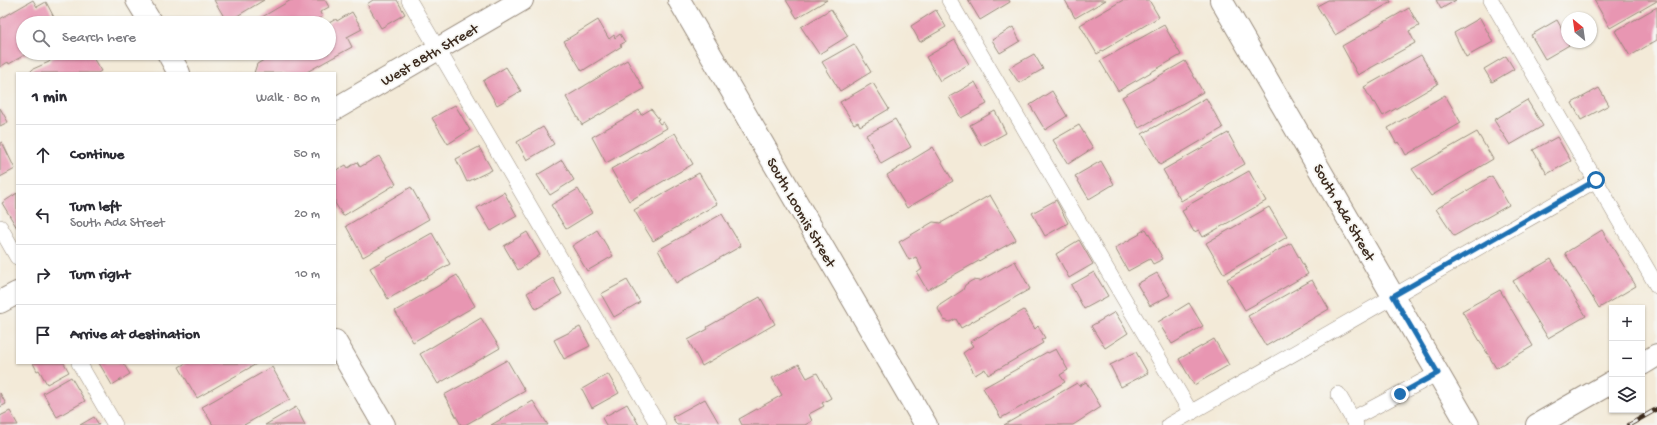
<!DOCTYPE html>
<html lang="en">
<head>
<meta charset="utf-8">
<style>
	:root { --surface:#fff; --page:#f2f2f3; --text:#2b2b33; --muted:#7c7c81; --line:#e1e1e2 }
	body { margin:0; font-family:"Gochi Hand",sans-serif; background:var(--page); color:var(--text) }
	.controls { position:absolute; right:12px; bottom:12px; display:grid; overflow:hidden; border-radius:0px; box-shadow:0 1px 3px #0004 }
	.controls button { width:36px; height:36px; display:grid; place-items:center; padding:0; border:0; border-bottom:1px solid var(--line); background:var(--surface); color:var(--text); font:20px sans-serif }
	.compass { position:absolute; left:1561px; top:12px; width:36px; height:36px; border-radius:50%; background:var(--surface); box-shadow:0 1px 3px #0004; rotate:331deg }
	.stop { position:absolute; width:12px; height:12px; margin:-9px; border:3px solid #1f6fb2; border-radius:50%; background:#fff }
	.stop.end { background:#1f6fb2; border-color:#fff; box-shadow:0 1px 4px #0008 }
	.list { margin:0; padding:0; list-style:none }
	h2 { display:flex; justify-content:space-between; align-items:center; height:52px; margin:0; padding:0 16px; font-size:17px }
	h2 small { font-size:13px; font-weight:400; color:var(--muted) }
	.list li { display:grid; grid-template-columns:26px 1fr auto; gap:12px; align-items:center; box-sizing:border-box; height:60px; padding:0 16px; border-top:1px solid var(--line) }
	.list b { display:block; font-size:15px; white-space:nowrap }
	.list p { margin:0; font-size:13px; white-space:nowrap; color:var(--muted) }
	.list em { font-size:13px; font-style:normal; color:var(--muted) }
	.icon { flex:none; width:22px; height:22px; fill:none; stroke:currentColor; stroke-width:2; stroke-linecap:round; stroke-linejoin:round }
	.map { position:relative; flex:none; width:1657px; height:425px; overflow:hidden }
	.search { position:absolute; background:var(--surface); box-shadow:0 1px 3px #0004; left:16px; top:16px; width:320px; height:44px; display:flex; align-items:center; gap:10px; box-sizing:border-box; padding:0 14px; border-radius:22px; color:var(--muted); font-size:15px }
	.panel { position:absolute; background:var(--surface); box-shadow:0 1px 3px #0004; left:16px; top:72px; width:320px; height:292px; border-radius:0px }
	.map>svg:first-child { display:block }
</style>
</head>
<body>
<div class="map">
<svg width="1657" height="425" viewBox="0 0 1657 425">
	<rect width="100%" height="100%" fill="#f6f6f2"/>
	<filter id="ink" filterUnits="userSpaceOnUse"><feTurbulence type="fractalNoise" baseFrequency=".025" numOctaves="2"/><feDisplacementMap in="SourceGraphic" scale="8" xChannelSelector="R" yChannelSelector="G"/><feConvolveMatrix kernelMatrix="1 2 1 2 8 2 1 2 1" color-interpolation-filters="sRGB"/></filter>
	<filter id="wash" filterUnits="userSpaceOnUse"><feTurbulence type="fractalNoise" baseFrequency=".012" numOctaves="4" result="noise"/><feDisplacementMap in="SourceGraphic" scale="16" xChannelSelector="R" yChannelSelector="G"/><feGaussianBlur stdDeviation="0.9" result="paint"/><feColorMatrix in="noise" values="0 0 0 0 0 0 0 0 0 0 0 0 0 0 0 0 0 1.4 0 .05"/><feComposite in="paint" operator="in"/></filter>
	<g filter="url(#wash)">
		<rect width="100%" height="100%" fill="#f3ead8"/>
		<g id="blocks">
			<g fill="#e896b2">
				<path d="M33,0L37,7L46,2L57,23H23V53H28L9,64L8,62L0,67V19Z"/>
				<path d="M214,0H264L227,22Z"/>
				<path d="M291,0H325L329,7L320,12L322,17L312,23H252Z"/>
				<path d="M373,0H397L405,14L381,28L367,4Z"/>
				<path d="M786,0H827L797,18Z"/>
				<path d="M968,0H1009L1010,2L980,20Z"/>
				<path d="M1065,0H1106L1075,18Z"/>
				<path d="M1123,0H1149L1159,17L1097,54L1080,25Z"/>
				<path d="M1328,0H1390L1391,2L1335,35L1317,6Z"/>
				<path d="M1436,0H1456L1441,9Z"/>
				<path d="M1594,0H1657V1L1610,28Z"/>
				<path d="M1657,7V40L1630,56L1615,31Z"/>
				<path d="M1409,8L1419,26L1409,31L1415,43L1358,75L1342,46Z"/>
				<path d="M831,9L848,36L819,54L801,27Z"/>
				<path d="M936,10L946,27L920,42L911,26Z"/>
				<path d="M352,12L362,29L347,37L352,47L305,73H254L257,64L276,53H329V23L336,19L337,21Z"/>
				<path d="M1480,18L1493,42L1466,57L1454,33Z"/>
				<path d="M598,20L609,39L614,35L615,38L620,34L625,42L620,45L622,46L582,71L564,41Z"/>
				<path d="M1557,20L1567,38V42H1570L1571,44L1545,59L1531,35Z"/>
				<path d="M1164,25L1181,55L1118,91L1100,61Z"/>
				<path d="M1013,27L1020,41L1000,53L992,40Z"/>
				<path d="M955,40L969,64L940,81L926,57Z"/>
				<path d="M854,44L871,72L840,91L822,62Z"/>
				<path d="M64,53H90L101,71L98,73H29L33,69L49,62L52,58Z"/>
				<path d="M1034,54L1043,69L1019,83L1009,68Z"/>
				<path d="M1421,55L1438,84L1383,116L1375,102L1373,103L1364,87Z"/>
				<path d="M1506,56L1514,69L1492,82L1484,69Z"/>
				<path d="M627,60L644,89L582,125L566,97Z"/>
				<path d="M1185,61L1203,92L1139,128L1122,97Z"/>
				<path d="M506,67L521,91L497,105L483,81Z"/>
				<path d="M975,82L987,104L961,118L949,97Z"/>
				<path d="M873,83L889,109L860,126L858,122L854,124L840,102Z"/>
				<path d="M1599,88L1609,105L1581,120L1572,103Z"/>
				<path d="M1052,91L1067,116L1045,130L1030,105Z"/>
				<path d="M1445,95L1461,123L1406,155L1399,142L1396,143L1388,128Z"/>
				<path d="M1206,98L1223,128L1160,165L1142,134Z"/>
				<path d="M1527,100L1543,126L1510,145L1494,120Z"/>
				<path d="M455,105L470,130L448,144L432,118Z"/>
				<path d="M0,108L8,122L0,126Z"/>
				<path d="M651,109L659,119L657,120L660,124L663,122L667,128L606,163L592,137L639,110L641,115Z"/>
				<path d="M995,111L1006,133L982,146L970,125Z"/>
				<path d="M895,119L911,147L881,164L866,135Z"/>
				<path d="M1079,125L1093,148L1068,164L1053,140Z"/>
				<path d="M543,127L554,144L527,160L517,142Z"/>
				<path d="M1477,132L1493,159L1431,196L1412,169Z"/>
				<path d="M675,133L693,164L629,201L611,169Z"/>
				<path d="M1228,133L1245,164L1181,201L1163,170Z"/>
				<path d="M1557,137L1571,161L1547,174L1533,150Z"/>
				<path d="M2,142L15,169L0,177V143Z"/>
				<path d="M479,147L492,170L467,182L456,159Z"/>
				<path d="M933,147L953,181L907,208L887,175Z"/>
				<path d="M379,156L396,184L343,216L335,203V171L346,165L348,168L357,162L360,167Z"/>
				<path d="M562,160L574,180L550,195L537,175Z"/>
				<path d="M1101,161L1114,184L1089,199L1075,176Z"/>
				<path d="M1249,171L1266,201L1203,237L1199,230L1194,232L1182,211L1186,209L1185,207Z"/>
				<path d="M699,173L717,204L653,241L634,210Z"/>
				<path d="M1492,176L1509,205L1454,236L1436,209Z"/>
				<path d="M411,187L429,219L363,257L346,226Z"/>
				<path d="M578,189L592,213L566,229L551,205Z"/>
				<path d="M504,192L517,216L491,231L477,208Z"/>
				<path d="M17,193V228L2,203Z"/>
				<path d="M990,195L1016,240L927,290L917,273L922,269L916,257L909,260L899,242L933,222L941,223Z"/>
				<path d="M1056,200L1068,223L1045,236L1032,213Z"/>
				<path d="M1269,207L1287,237L1224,274L1206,243Z"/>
				<path d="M722,214L741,246L676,283L658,250Z"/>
				<path d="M1146,229L1163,259L1153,264L1150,259L1128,271L1115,248L1140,234L1139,233Z"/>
				<path d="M597,230L613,256L587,271L572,246Z"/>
				<path d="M1602,230L1636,286L1599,308L1565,253Z"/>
				<path d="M527,232L540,255L518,270L504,246Z"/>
				<path d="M432,233L450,264L388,299L370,268Z"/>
				<path d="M1079,240L1093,264L1069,278L1056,254Z"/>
				<path d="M1291,243L1308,274L1245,310L1227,279Z"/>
				<path d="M1551,259L1586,316L1548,338L1513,281Z"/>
				<path d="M1015,261L1030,289L961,328L956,319L950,322L944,320L938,309L940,305L963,290L965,285L973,280L980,281Z"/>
				<path d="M1094,272L1108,296L1084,309L1071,285Z"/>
				<path d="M1157,273L1170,295L1150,306L1137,284Z"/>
				<path d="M457,275L475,306L413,342L395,311Z"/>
				<path d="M553,278L562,294L536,309L527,293Z"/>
				<path d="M627,280L640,302L614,317L601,294Z"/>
				<path d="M1312,280L1329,309L1266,346L1248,316Z"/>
				<path d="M1500,290L1533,346L1496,368L1462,311Z"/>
				<path d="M760,297L775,324L702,366L688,340L708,329L707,327Z"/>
				<path d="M1189,303L1203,326L1172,344L1158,322Z"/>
				<path d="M1024,310L1035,329L1038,326L1045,338L1041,340L1043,343L988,375L985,369L975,375L963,353L973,346L970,342Z"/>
				<path d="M1115,312L1128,333L1105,348L1091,326Z"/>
				<path d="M481,318L500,348L438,384L420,354Z"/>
				<path d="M580,327L590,346L564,359L554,340Z"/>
				<path d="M1214,339L1229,365L1194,385L1179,359Z"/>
				<path d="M1056,349L1068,370L1060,375L1065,382L1001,418L983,388L1047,352L1048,353Z"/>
				<path d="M1136,352L1148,373L1121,387L1110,365Z"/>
				<path d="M507,360L525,391L465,425H461L444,395Z"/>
				<path d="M33,363H64L69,372L47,384L39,370L37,371Z"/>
				<path d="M99,363H123L130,374L112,385Z"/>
				<path d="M186,363H258L197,398L179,367Z"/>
				<path d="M799,364L807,378L817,373L831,398L822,403L824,406L809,414L812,421L805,425H742L739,419L782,395L772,378Z"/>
				<path d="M272,367L290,399L244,425H213L202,407Z"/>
				<path d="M608,374L619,393L592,408L582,389Z"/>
				<path d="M71,377L85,401L57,417L43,393Z"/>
				<path d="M1086,382L1101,407L1073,425H1004L1077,383L1079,386Z"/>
				<path d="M0,393L6,404L0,407Z"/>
				<path d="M705,399L720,425H677L672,417Z"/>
				<path d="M533,401L548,425H491Z"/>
				<path d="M627,404L639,425H606L602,418Z"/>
				<path d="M296,407L305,425H265Z"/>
				<path d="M10,411L18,425H0V416Z"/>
				<path d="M94,417L99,425H80Z"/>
			</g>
		</g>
	</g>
	<g filter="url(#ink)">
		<use href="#blocks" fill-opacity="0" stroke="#978a7b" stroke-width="1"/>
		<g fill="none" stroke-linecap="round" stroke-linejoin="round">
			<g stroke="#978a7b" stroke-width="16">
				<g id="lane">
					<path d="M409,0L658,425"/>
					<path d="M949,0L1191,413"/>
					<path d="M1491,0L1657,286"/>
					<path d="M0,227L17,257"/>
					<path d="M79,363L115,425"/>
					<path d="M1338,394L1356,425"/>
					<path d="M1352,419L1438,373"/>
					<path d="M1169,425L1596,180"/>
				</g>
			</g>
			<g stroke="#978a7b" stroke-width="24">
				<g id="street">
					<path d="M137,0L151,23"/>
					<path d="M679,0L926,425"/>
					<path d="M1221,0L1468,425"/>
					<path d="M168,53L179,73"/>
					<path d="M335,109L522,0"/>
					<path d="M0,302L17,293"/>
					<path d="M335,341L384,425"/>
					<path d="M1642,364L1657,355"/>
					<path d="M1537,425L1612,382"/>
				</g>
			</g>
			<use href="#lane" stroke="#fff" stroke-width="15"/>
			<use href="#street" stroke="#fff" stroke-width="22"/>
			<g stroke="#3b2a1e" stroke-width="4.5">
				<path id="rail" d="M1629,425L1657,409"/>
			</g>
			<use href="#rail" stroke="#f6f6f2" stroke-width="3" stroke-dasharray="9" stroke-linecap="butt"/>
		</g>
	</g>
	<g fill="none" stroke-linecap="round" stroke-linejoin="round" filter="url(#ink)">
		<path stroke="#1f6fb2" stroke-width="5" d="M1400,394L1438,373L1393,296L1596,180"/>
	</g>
	<g text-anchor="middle" stroke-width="3.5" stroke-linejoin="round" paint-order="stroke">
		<g font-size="15" fill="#3b2a1e" stroke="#f6f6f2">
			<text transform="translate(429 54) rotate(-30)" y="5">West 88th Street</text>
			<text transform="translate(802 212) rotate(60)" y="5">South Loomis Street</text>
			<text transform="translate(1345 212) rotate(60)" y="5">South Ada Street</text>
		</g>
	</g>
</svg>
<div class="controls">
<button>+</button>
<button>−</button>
<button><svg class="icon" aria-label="layers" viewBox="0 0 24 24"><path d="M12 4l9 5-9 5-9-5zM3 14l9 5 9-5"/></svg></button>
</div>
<svg class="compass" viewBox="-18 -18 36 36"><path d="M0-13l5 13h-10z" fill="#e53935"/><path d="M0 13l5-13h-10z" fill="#7c7c81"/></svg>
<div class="stop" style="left:1596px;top:180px"></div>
<div class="stop end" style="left:1400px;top:394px"></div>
<div class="search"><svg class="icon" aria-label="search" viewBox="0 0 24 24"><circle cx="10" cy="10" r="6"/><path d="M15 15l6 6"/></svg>Search here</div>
<section class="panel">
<h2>1 min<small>Walk · 80 m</small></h2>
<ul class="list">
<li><svg class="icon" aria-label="ahead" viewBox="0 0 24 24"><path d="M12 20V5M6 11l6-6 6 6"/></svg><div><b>Continue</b></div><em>50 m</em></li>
<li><svg class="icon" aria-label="left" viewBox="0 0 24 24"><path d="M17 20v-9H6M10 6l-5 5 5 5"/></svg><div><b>Turn left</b><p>South Ada Street</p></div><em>20 m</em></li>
<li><svg class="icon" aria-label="right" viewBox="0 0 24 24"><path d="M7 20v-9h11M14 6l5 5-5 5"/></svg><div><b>Turn right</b></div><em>10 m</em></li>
<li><svg class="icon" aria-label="arrive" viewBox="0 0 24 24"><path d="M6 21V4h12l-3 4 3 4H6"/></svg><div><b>Arrive at destination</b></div></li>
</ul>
</section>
</div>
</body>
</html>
